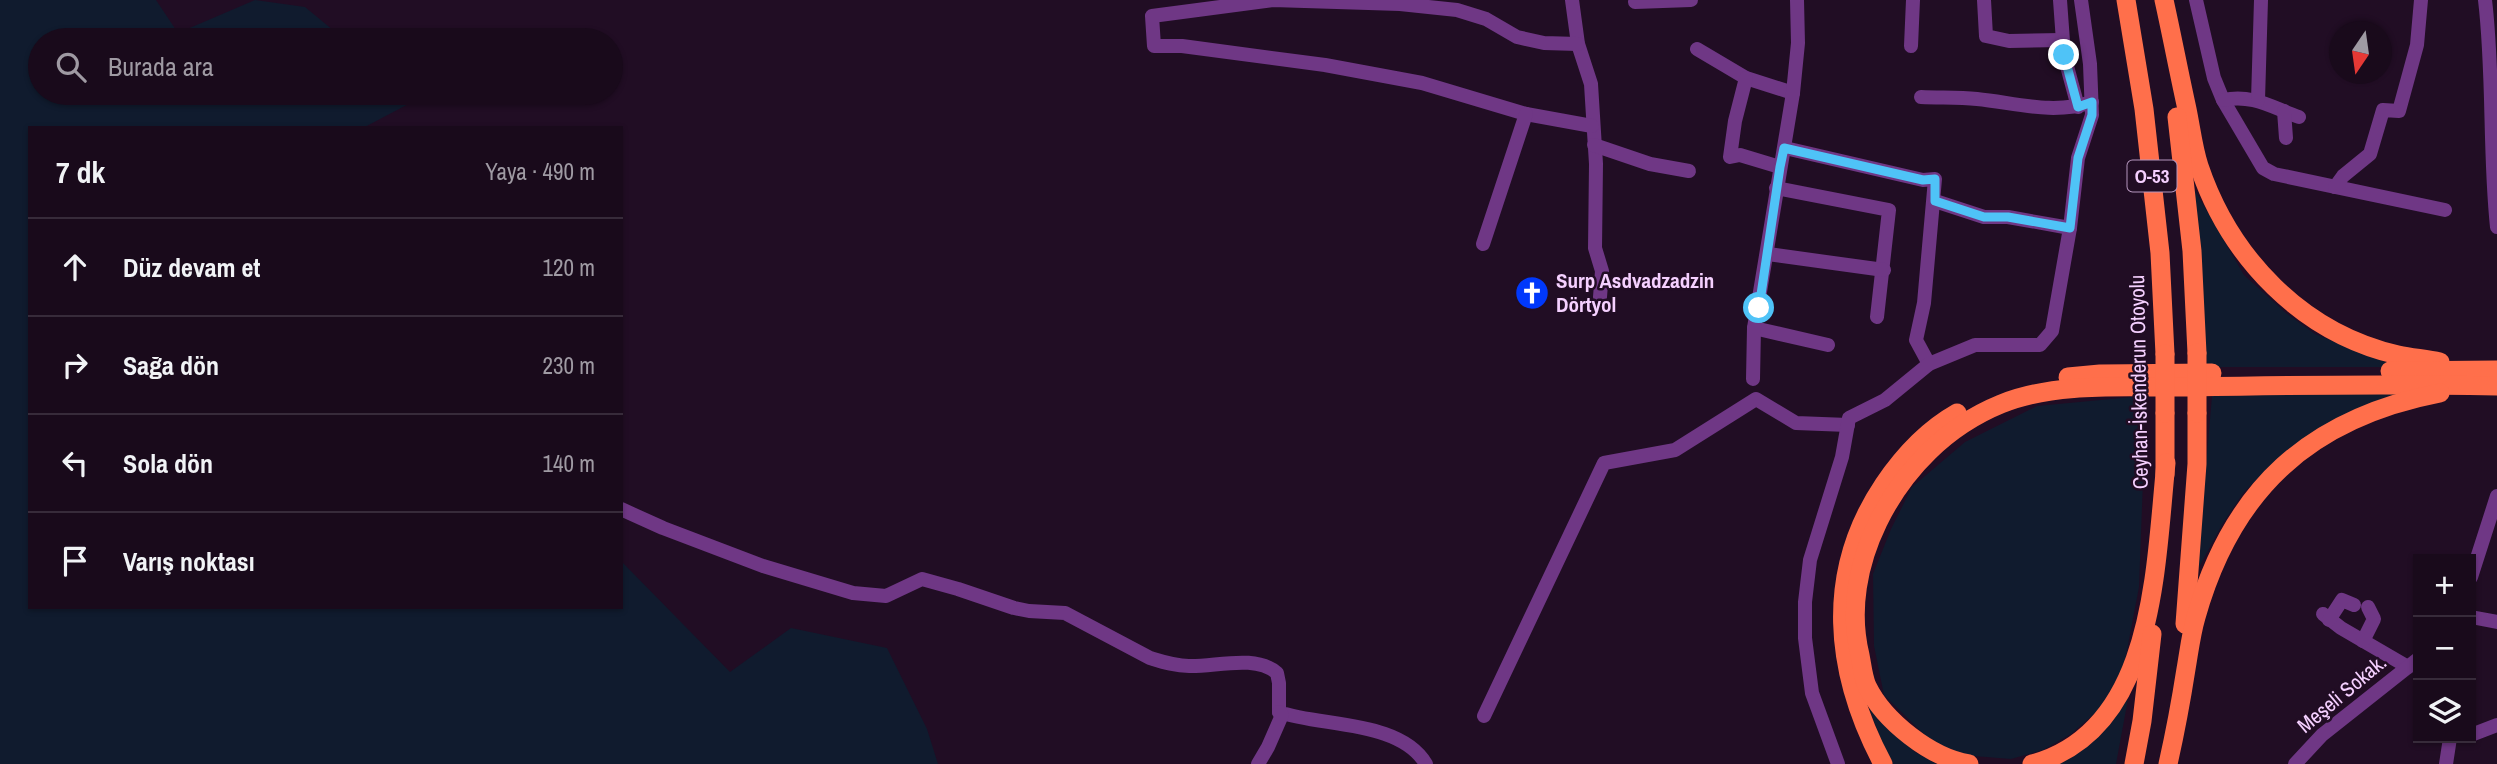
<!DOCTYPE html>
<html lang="tr">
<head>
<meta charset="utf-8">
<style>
	:root { --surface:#190a1b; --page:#221324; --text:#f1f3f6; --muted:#9f9aa3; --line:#372b3a }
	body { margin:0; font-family:"Archivo Narrow",sans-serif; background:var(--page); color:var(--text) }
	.controls { position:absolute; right:21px; bottom:21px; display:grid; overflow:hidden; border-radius:0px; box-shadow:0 2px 5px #0004 }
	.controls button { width:63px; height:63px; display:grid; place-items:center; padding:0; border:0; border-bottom:2px solid var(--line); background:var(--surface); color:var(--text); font:35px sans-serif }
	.compass { position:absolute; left:2329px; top:21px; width:63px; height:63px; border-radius:50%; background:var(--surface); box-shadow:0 2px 5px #0004; rotate:193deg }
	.stop { position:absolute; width:21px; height:21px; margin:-16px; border:5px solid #4fc3f7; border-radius:50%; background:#fff }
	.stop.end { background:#4fc3f7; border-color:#fff; box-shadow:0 2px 7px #0008 }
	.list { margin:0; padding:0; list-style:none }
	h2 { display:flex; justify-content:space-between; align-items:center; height:91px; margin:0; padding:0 28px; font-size:30px }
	h2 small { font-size:23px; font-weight:400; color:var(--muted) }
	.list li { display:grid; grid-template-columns:46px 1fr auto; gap:21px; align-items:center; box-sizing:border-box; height:98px; padding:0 28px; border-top:2px solid var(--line) }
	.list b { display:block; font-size:26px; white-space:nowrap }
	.list em { font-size:23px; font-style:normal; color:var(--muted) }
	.icon { flex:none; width:38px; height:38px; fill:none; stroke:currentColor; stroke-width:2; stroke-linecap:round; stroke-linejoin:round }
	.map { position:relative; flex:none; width:2497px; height:764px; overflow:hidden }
	.search { position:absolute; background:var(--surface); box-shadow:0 2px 5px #0004; left:28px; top:28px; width:595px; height:77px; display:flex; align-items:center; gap:18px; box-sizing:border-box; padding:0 24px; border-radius:38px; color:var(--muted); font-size:26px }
	.panel { position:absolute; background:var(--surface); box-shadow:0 2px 5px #0004; left:28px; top:126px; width:595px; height:483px; border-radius:0px }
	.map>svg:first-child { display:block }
</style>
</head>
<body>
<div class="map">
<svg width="2497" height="764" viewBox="0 0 2497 764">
	<rect width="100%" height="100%" fill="#210d24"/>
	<g fill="#101b2e">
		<path d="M0,0H156L178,33L255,0L305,7L345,40H40V93H407L416,100L363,128H30V607H621V561L730,672L791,628L887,648L927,729L938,764H0Z"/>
		<path d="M2193,187L2244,275L2286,313L2315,334L2398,367H2207Z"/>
		<path d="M2413,392L2333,420L2286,451L2244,492L2223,523L2197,571L2212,396Z"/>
		<path d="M2143,396V481L2139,587L2124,666L2102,707L2071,734L2043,750L2011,759L1974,756L1937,747L1884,695L1874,646L1873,574L1891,529L1912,487L1965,442L2037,406Z"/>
		<path d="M1856,674L1883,722L1915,752L1937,764H1893L1883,745Z"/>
		<path d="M2130,688L2116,764H2057L2101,731Z"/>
	</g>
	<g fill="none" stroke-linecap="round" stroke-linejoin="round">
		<g stroke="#6f3785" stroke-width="14">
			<path d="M1572,0L1578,44L1591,84L1596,164L1595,248L1602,271L1600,297"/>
			<path d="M1984,0L1986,36L2009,41L2062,40"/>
			<path d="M2060,0L2064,55L2078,107"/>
			<path d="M2196,0L2214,78L2223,100L2263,168L2274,174L2445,210"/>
			<path d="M2485,0C2494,75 2489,151 2497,227"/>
			<path d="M1635,2L1691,0"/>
			<path d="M1578,44L1544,43L1517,37L1486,19L1457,10L1400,4L1273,0L1152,16L1154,46H1182L1325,65L1422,83L1526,114L1592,126"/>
			<path d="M1911,46L1913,0"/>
			<path d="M1697,49L1746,78L1793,93"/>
			<path d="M1746,78L1735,121L1730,157L1740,155L1780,167"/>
			<path d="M1921,97C1940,98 1958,97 1977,99C2016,103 2053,115 2092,102"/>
			<path d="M2223,100C2253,94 2271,107 2299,117"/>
			<path d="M2258,100L2261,0"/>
			<path d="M2284,111L2286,138"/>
			<path d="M1594,145L1650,164L1689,171"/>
			<path d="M1785,148L1923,180L1935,179L1924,303L1916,340L1929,364"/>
			<path d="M2335,187L2343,176L2370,154L2383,110L2399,111L2417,45L2421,0"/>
			<path d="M1776,188L1889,210L1877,317"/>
			<path d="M1935,201L1984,217H2008L2070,228"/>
			<path d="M1483,244L1526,114"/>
			<path d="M1768,254L1884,270"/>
			<path d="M1754,328L1828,345"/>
			<path d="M1753,379L1754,328L1793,93L1798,43L1797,0"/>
			<path d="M621,509L663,528L763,566L853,593L886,596L922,579L958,589L1014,608L1029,611L1065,613L1150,658C1163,662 1175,666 1189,666C1215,667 1255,654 1277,673L1279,683V712C1322,727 1400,720 1426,764"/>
			<path d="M2471,577L2497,496"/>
			<path d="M2323,614L2341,628L2408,667"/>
			<path d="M2471,617L2497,622"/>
			<path d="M2329,620L2342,600L2354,605"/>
			<path d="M2363,641L2374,619L2368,607"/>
			<path d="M1484,716L1604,463L1675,450L1756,399L1796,423L1848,425"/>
			<path d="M2471,735L2497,725"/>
			<path d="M1258,764L1268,747L1282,715L1279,712"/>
			<path d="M1838,764L1812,693L1805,638V602L1810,560L1842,457L1849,418L1885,400L1929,364L1975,345H2040L2052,331L2070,228L2078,158L2092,115L2090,64L2081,0"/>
			<path d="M2295,764L2322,735L2418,659"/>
			<path d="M2446,764L2450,738"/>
		</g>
		<g stroke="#ff6f4b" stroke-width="19">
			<path d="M2126,0L2144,109L2160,253L2165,354"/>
			<path d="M2164,0C2172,36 2179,73 2187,109C2191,128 2193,148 2199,166C2230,258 2302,333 2398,355C2412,358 2426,359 2440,362"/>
			<path d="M2177,117L2192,251L2197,353"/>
			<path d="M2390,371L2497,370"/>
			<path d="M2068,377L2100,374L2212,373"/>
			<path d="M2165,475V413"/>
			<path d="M2185,624L2197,464V413"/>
			<path d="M1883,764C1834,672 1824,573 1884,484C1903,456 1927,430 1957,413"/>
			<path d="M1969,764C1931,758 1884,721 1867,686C1863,677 1862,665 1860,655C1849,610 1858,563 1878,522C1904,469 1947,426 2001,404C2056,381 2131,388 2190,387C2292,385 2395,384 2497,386"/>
			<path d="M2032,764C2156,731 2155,566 2166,463"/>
			<path d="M2134,764L2142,721L2152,634"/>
			<path d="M2168,764C2175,733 2181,701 2186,669C2189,652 2191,634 2196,617C2232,489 2310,418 2440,393"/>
		</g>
		<g stroke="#ff6f4b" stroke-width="19">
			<path d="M2197,353V413"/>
			<path d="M2165,354V413"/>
		</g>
	</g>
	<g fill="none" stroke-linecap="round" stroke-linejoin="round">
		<path stroke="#4fc3f7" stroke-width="9" d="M1759,308L1780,167L1784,148L1923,180L1935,179V201L1984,217H2008L2070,228L2078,158L2092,115V102L2078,107L2064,55"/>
	</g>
	<defs>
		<g id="church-disc" transform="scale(1.75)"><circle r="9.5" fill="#0038fb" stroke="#210d24"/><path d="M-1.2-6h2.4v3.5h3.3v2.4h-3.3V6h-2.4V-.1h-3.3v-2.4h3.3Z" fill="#fff"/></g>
	</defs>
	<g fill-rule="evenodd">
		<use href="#church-disc" x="1532" y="293"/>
	</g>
	<g text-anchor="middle" stroke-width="5" stroke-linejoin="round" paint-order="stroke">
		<rect fill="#210d24" stroke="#b596bd" stroke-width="2" x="2127.5" y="160.5" width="49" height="31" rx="5"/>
		<g font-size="19" font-weight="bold" fill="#f5d0ff">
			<text x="2152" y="183">O-53</text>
		</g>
		<g font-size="21" font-weight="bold" fill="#f5d0ff" stroke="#210d24" text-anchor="start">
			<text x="1556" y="288">Surp Asdvadzadzin<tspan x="1556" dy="24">Dörtyol</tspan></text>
		</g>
		<g font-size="21" fill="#f5d0ff" stroke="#210d24">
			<text transform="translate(2139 382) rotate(-91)" y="7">Ceyhan-İskenderun Otoyolu</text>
			<text transform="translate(2342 694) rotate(-40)" y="7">Meşeli Sokak.</text>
		</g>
	</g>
</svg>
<div class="controls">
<button>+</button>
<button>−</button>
<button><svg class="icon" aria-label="layers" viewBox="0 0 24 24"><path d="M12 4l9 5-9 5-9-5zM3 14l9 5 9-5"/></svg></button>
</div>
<svg class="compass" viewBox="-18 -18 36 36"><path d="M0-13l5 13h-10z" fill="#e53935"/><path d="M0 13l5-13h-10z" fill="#9f9aa3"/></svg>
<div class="stop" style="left:1759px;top:308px"></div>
<div class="stop end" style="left:2064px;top:55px"></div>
<div class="search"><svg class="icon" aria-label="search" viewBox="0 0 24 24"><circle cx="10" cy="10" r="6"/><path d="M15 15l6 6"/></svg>Burada ara</div>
<section class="panel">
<h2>7 dk<small>Yaya · 490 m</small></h2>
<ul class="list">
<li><svg class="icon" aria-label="ahead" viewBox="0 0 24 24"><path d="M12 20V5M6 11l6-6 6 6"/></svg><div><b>Düz devam et</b></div><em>120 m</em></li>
<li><svg class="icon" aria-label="right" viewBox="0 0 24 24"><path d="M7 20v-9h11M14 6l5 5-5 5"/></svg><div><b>Sağa dön</b></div><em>230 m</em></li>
<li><svg class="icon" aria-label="left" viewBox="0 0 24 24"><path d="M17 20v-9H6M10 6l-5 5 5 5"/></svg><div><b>Sola dön</b></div><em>140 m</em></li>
<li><svg class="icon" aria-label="arrive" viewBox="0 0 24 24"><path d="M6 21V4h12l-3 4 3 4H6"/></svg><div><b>Varış noktası</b></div></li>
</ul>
</section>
</div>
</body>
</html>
